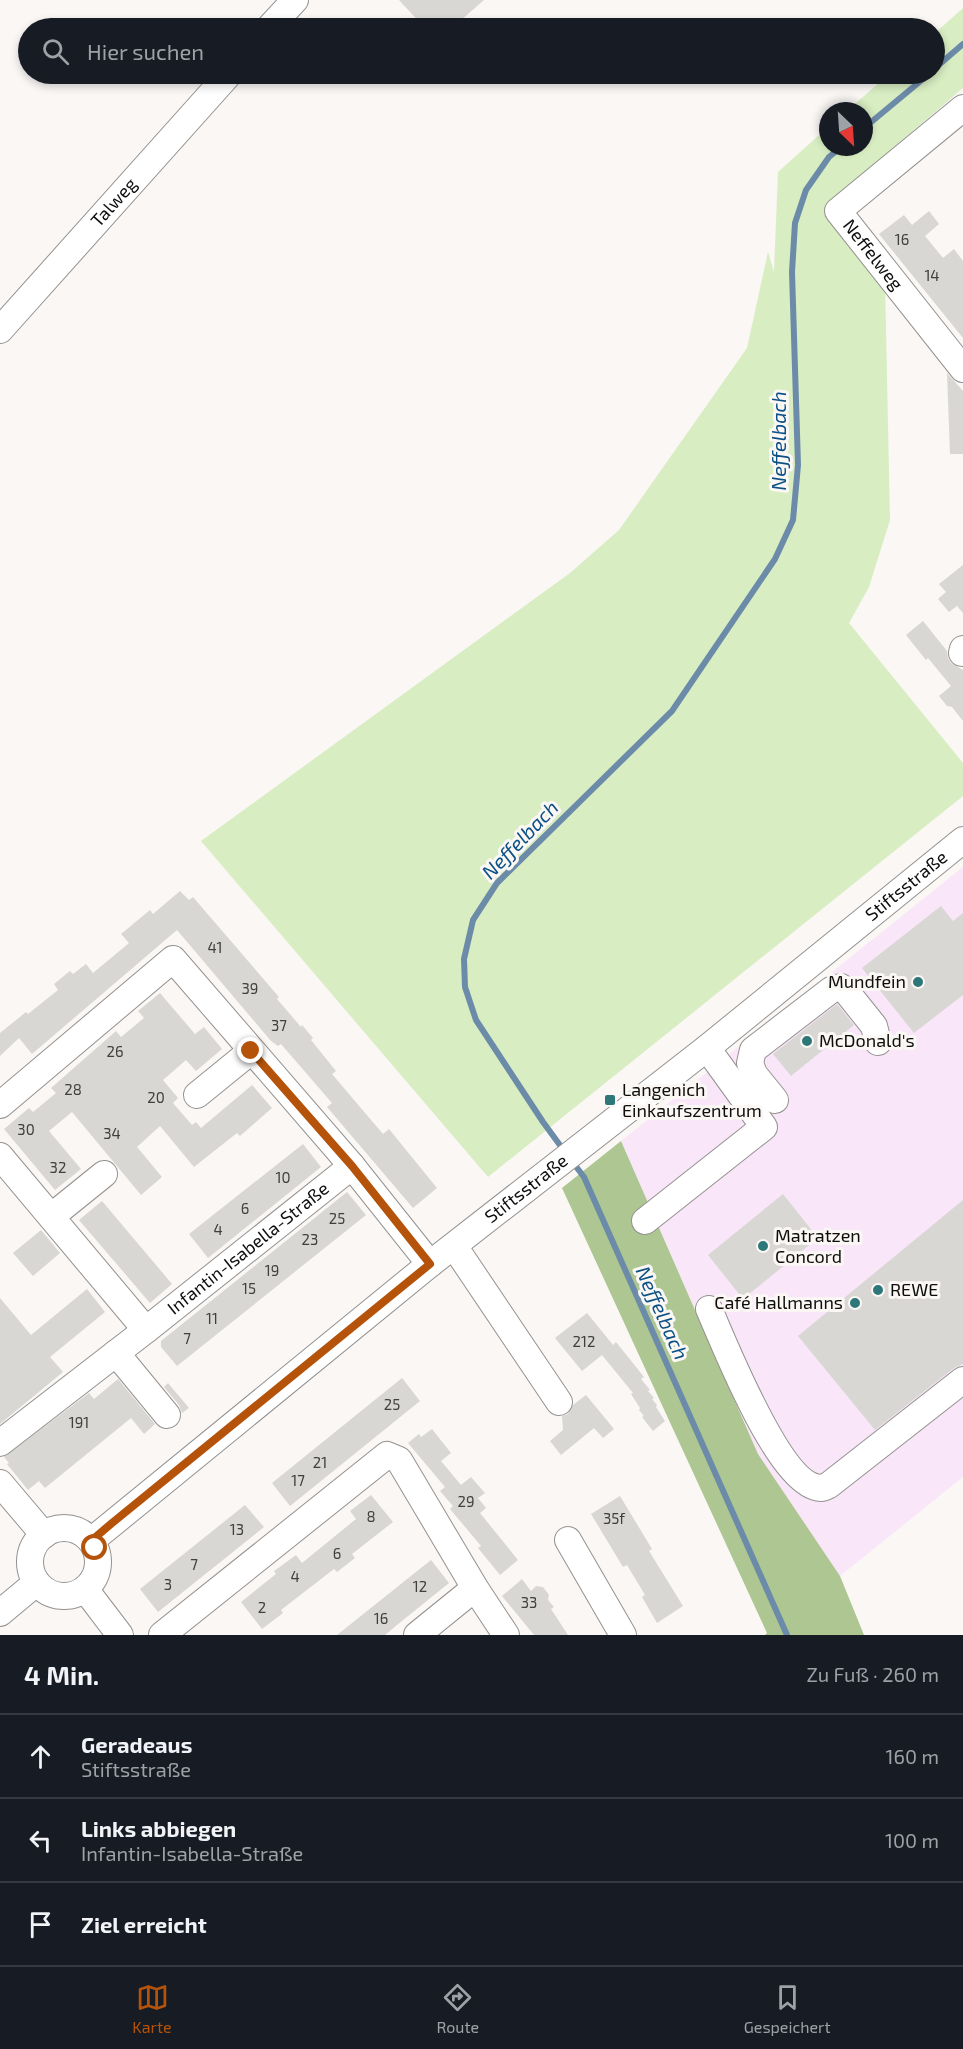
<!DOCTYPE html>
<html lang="de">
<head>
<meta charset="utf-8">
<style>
	:root { --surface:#171b24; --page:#20242c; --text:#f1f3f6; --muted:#9ea1a6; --line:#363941; --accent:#b45309 }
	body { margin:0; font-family:"Exo 2",sans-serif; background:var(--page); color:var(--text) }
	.compass { position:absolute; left:819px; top:102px; width:54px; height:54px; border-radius:50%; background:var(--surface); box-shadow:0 3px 9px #0003; rotate:155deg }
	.stop { position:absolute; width:18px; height:18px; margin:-14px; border:4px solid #b45309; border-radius:50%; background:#fff }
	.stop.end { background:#b45309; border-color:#fff; box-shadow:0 2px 6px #0008 }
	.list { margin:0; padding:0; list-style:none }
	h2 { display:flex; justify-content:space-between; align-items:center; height:78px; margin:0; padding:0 24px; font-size:26px }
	h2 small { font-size:20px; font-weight:400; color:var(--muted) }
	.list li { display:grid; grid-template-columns:39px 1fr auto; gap:18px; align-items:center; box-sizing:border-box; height:84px; padding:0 24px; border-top:2px solid var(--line) }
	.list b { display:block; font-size:22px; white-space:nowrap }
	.list p { margin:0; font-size:20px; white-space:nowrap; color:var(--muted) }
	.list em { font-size:20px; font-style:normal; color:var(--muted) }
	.icon { flex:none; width:33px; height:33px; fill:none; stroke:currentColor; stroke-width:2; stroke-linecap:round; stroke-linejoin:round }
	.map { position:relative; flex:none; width:963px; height:1635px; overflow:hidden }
	.search { position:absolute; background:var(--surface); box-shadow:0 3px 9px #0003; left:18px; right:18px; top:18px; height:66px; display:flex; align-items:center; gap:15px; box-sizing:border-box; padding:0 21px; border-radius:33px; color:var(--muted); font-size:22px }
	.sheet { height:330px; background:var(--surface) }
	nav { display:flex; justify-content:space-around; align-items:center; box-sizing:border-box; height:84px; border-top:2px solid var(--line); background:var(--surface); font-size:16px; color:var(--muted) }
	nav a { display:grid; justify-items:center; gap:3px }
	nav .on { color:var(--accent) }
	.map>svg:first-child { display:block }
</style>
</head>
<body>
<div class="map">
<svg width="963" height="1635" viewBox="0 0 963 1635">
	<rect width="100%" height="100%" fill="#faf7f5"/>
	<path fill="#f9e7f9" d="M963,867V1477L840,1576L758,1454L621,1141Z"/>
	<path fill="#d8edc2" d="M963,8V88L845,189L885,281L890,520L869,587L849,623L963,763V796L488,1177L201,841L570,573L619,530L747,348L768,252L774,272L778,172L828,127V147H864V111H847L889,74H934L935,33Z"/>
	<path fill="#adc692" d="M621,1141L758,1454L840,1576L864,1635H765L767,1633L562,1188Z"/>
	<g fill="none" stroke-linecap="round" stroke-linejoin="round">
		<g stroke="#6c8ba9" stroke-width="6">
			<path d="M934,69L963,44"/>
			<path d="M864,128L929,74"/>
			<path d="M565,1152L543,1122L476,1020L465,987L464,959L473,920L497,883L672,711L775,559L793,520L798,465L792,272L795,223L806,190L829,157L841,147"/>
			<path d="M571,1160L584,1177L787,1635"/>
		</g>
	</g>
	<g fill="#d9d7d4">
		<path d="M399,0H484L452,28H425Z"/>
		<path d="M929,211L939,224L925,236L943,258L954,249L963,261V338L879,234L904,215L912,225Z"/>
		<path d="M947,373L963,391V454H950Z"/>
		<path d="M963,565V613L957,606L949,612L938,599L946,592L939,584Z"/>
		<path d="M923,621L947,651L948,658L951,663L963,670V721L952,707L947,706L939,696L951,686L928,658L926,660L906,635Z"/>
		<path d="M180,891L189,900L193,897L279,997L277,999L301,1027L302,1025L313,1038L311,1040L336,1071L332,1074L383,1134L389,1129L437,1188L413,1208L327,1107L332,1103L281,1044L278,1046L271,1041L177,930L32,1054L19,1038L0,1056V1033L26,1012L28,1014L58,990L54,984L70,971L73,974L86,964L93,973L129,943L121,934L150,910L153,914Z"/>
		<path d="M941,906L953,921L963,913V995L914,1033L862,968Z"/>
		<path d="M160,993L195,1034L204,1027L222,1049L196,1071L186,1060L163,1080L178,1098L173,1103L192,1125L196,1122L201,1128L252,1085L272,1108L240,1136L237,1133L194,1167L160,1126L137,1147L162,1177L141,1195L72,1112L49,1131L81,1169L55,1190L4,1129L29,1108L33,1112L56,1093L51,1088L116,1031L121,1037L144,1018L138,1011Z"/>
		<path d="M837,1004L854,1025L791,1076L773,1054Z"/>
		<path d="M303,1144L321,1167L208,1258L189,1234Z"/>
		<path d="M347,1192L366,1215L177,1366L161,1347V1341Z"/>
		<path d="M783,1194L818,1238L743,1299L708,1255Z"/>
		<path d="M963,1200V1364L954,1368L875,1430L798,1336Z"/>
		<path d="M102,1201L172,1284L150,1303L79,1220Z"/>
		<path d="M41,1230L60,1253L33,1276L13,1253Z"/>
		<path d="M87,1289L105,1312L50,1357L63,1372L0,1424V1298L31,1335Z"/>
		<path d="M587,1313L613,1345L616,1342L644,1377L641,1379L650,1390L648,1391L654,1398L652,1399L657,1405L656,1407L665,1421L653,1431L642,1417L644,1416L639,1410L640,1408L631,1394L633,1393L602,1355L582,1371L555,1338Z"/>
		<path d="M402,1378L420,1401L290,1506L272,1483Z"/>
		<path d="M118,1379L155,1424L144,1434L131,1418L45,1488L39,1481L28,1490L7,1464L9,1463L4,1457L89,1393L94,1399Z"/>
		<path d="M168,1383L189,1408L182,1413L179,1405L164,1387Z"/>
		<path d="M586,1395L614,1429L603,1438L594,1428L561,1455L550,1441L563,1430L562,1416L568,1414L573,1405Z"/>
		<path d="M432,1429L451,1453L441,1461L461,1485L471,1477L485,1493L478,1498L486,1508L480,1513L518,1560L500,1575L478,1548L481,1546L450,1509L453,1506L440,1491L445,1487L408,1443L419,1434L421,1437Z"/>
		<path d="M371,1495L393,1522L352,1554L355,1558L337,1572L334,1569L281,1610L283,1613L262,1629L241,1602L276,1574L274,1571L296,1555L302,1563L356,1519L350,1511Z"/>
		<path d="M620,1496L652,1549L649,1551L683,1606L657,1623L642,1597L645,1595L627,1565L623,1567L591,1514Z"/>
		<path d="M245,1505L264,1527L158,1612L140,1589Z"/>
		<path d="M431,1560L449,1583L397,1625L385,1635H337Z"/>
		<path d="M522,1579L531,1591L536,1586L543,1587L549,1595L548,1600L554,1607L551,1609L568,1635H534L502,1596Z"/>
	</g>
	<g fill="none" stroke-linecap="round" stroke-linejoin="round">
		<g stroke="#949290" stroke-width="28">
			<g id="minor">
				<path d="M269,28L295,0"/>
				<path id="s1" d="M963,108L838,211L963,369"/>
				<path id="s2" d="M0,330L229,74"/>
				<path d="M962,653L963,649"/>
				<path d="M197,1095L251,1051"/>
				<path d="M775,1100L754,1074L750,1063L753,1050L831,990L841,987L846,991L874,1026L878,1042"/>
				<path d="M0,1105L173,959L352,1166L430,1264"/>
				<path id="s3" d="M0,1156L146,1330L352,1166"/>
				<path d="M52,1216L104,1174"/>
				<path d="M645,1221L764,1127L707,1048"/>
				<path d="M454,1246L559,1402"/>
				<path d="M709,1309C724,1343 780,1487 821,1488C824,1488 827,1486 829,1485L963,1380"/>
				<path d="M116,1353L167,1415"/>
				<path d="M0,1443L146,1330"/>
				<path d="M0,1483L44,1535"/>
				<circle cx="64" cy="1562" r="34"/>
				<path d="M568,1540L623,1635"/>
				<path id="s4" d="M91,1541L430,1264L707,1048L963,840"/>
				<path d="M85,1589L120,1635"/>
				<path d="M0,1613L36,1583"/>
				<path d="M162,1635L387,1455L399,1460L475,1588L506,1635"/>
				<path d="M417,1635L475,1588"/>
			</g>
		</g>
		<use href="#minor" stroke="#fff" stroke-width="26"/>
	</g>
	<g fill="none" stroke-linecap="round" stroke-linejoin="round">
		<path stroke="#b45309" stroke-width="8" d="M95,1548L91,1541L112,1523L430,1264L352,1166L251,1051"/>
	</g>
	<g fill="#2e7779" stroke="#faf7f5" stroke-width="2">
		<circle cx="918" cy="982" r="6"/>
		<circle cx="807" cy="1041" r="6"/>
		<rect x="604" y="1094" width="12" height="12" rx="3"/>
		<circle cx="763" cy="1246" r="6"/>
		<circle cx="878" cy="1290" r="6"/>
		<circle cx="855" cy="1303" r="6"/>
	</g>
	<g text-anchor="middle" stroke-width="6" stroke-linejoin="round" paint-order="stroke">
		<g font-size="15" fill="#40403e">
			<text x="902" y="245">16</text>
			<text x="932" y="281">14</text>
			<text x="215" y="953">41</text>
			<text x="250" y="994">39</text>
			<text x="279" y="1031">37</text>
			<text x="115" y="1057">26</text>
			<text x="73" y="1095">28</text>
			<text x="156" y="1103">20</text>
			<text x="26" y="1135">30</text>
			<text x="112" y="1139">34</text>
			<text x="58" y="1173">32</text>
			<text x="283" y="1183">10</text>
			<text x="245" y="1214">6</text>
			<text x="337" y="1224">25</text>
			<text x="218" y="1235">4</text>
			<text x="310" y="1245">23</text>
			<text x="272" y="1276">19</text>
			<text x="249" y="1294">15</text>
			<text x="212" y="1324">11</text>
			<text x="187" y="1344">7</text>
			<text x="584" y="1347">212</text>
			<text x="392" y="1410">25</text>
			<text x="79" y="1428">191</text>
			<text x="320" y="1468">21</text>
			<text x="298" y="1486">17</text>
			<text x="466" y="1507">29</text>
			<text x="371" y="1522">8</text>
			<text x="614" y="1524">35f</text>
			<text x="237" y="1535">13</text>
			<text x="337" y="1559">6</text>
			<text x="194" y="1570">7</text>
			<text x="295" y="1582">4</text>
			<text x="168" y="1590">3</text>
			<text x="420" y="1592">12</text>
			<text x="529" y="1608">33</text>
			<text x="262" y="1613">2</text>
			<text x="381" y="1624">16</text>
		</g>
		<g font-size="18" fill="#0d0d0c" stroke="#faf7f5">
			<text dy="6" stroke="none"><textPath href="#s2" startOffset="171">Talweg</textPath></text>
			<text dy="6" stroke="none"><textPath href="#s1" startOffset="218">Neffelweg</textPath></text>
			<text dy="6" stroke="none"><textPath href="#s4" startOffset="1046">Stiftsstraße</textPath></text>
			<text dy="6" stroke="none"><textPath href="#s4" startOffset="560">Stiftsstraße</textPath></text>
			<text dy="6" stroke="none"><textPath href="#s3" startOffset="358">Infantin-Isabella-Straße</textPath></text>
		</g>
		<g font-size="18" fill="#0d0d0c" stroke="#faf7f5" text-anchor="start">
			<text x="906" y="988" text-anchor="end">Mundfein</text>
			<text x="819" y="1047">McDonald's</text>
			<text x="622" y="1096">Langenich<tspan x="622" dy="21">Einkaufszentrum</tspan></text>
			<text x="775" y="1242">Matratzen<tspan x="775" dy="21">Concord</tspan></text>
			<text x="890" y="1296">REWE</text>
			<text x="843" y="1309" text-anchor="end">Café Hallmanns</text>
		</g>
		<g font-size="20" font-style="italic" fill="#0c5185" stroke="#faf7f5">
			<text transform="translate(779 441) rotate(-90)" y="7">Neffelbach</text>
			<text transform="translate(520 840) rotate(-46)" y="7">Neffelbach</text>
			<text transform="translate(662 1313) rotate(66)" y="7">Neffelbach</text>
		</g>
	</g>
</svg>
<svg class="compass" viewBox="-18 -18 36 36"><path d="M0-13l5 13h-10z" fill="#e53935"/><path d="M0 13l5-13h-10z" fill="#9ea1a6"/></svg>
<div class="stop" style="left:95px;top:1548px"></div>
<div class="stop end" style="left:251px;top:1051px"></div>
<div class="search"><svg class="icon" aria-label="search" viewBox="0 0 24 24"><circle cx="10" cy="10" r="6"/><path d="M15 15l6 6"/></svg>Hier suchen</div>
</div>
<section class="sheet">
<h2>4 Min.<small>Zu Fuß · 260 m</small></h2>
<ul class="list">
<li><svg class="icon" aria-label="ahead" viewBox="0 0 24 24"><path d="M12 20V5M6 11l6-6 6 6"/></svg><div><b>Geradeaus</b><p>Stiftsstraße</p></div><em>160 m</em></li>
<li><svg class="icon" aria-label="left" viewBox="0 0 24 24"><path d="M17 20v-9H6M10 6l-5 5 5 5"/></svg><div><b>Links abbiegen</b><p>Infantin-Isabella-Straße</p></div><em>100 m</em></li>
<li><svg class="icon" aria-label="arrive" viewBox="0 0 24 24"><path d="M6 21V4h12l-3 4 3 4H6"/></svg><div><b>Ziel erreicht</b></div></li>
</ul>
</section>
<nav>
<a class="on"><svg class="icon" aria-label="map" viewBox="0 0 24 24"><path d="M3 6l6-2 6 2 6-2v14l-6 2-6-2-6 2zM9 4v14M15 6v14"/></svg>Karte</a>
<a><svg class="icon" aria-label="directions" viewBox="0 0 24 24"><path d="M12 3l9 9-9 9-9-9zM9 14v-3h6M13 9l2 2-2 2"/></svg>Route</a>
<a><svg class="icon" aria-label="saved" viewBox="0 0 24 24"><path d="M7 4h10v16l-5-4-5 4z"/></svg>Gespeichert</a>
</nav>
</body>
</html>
